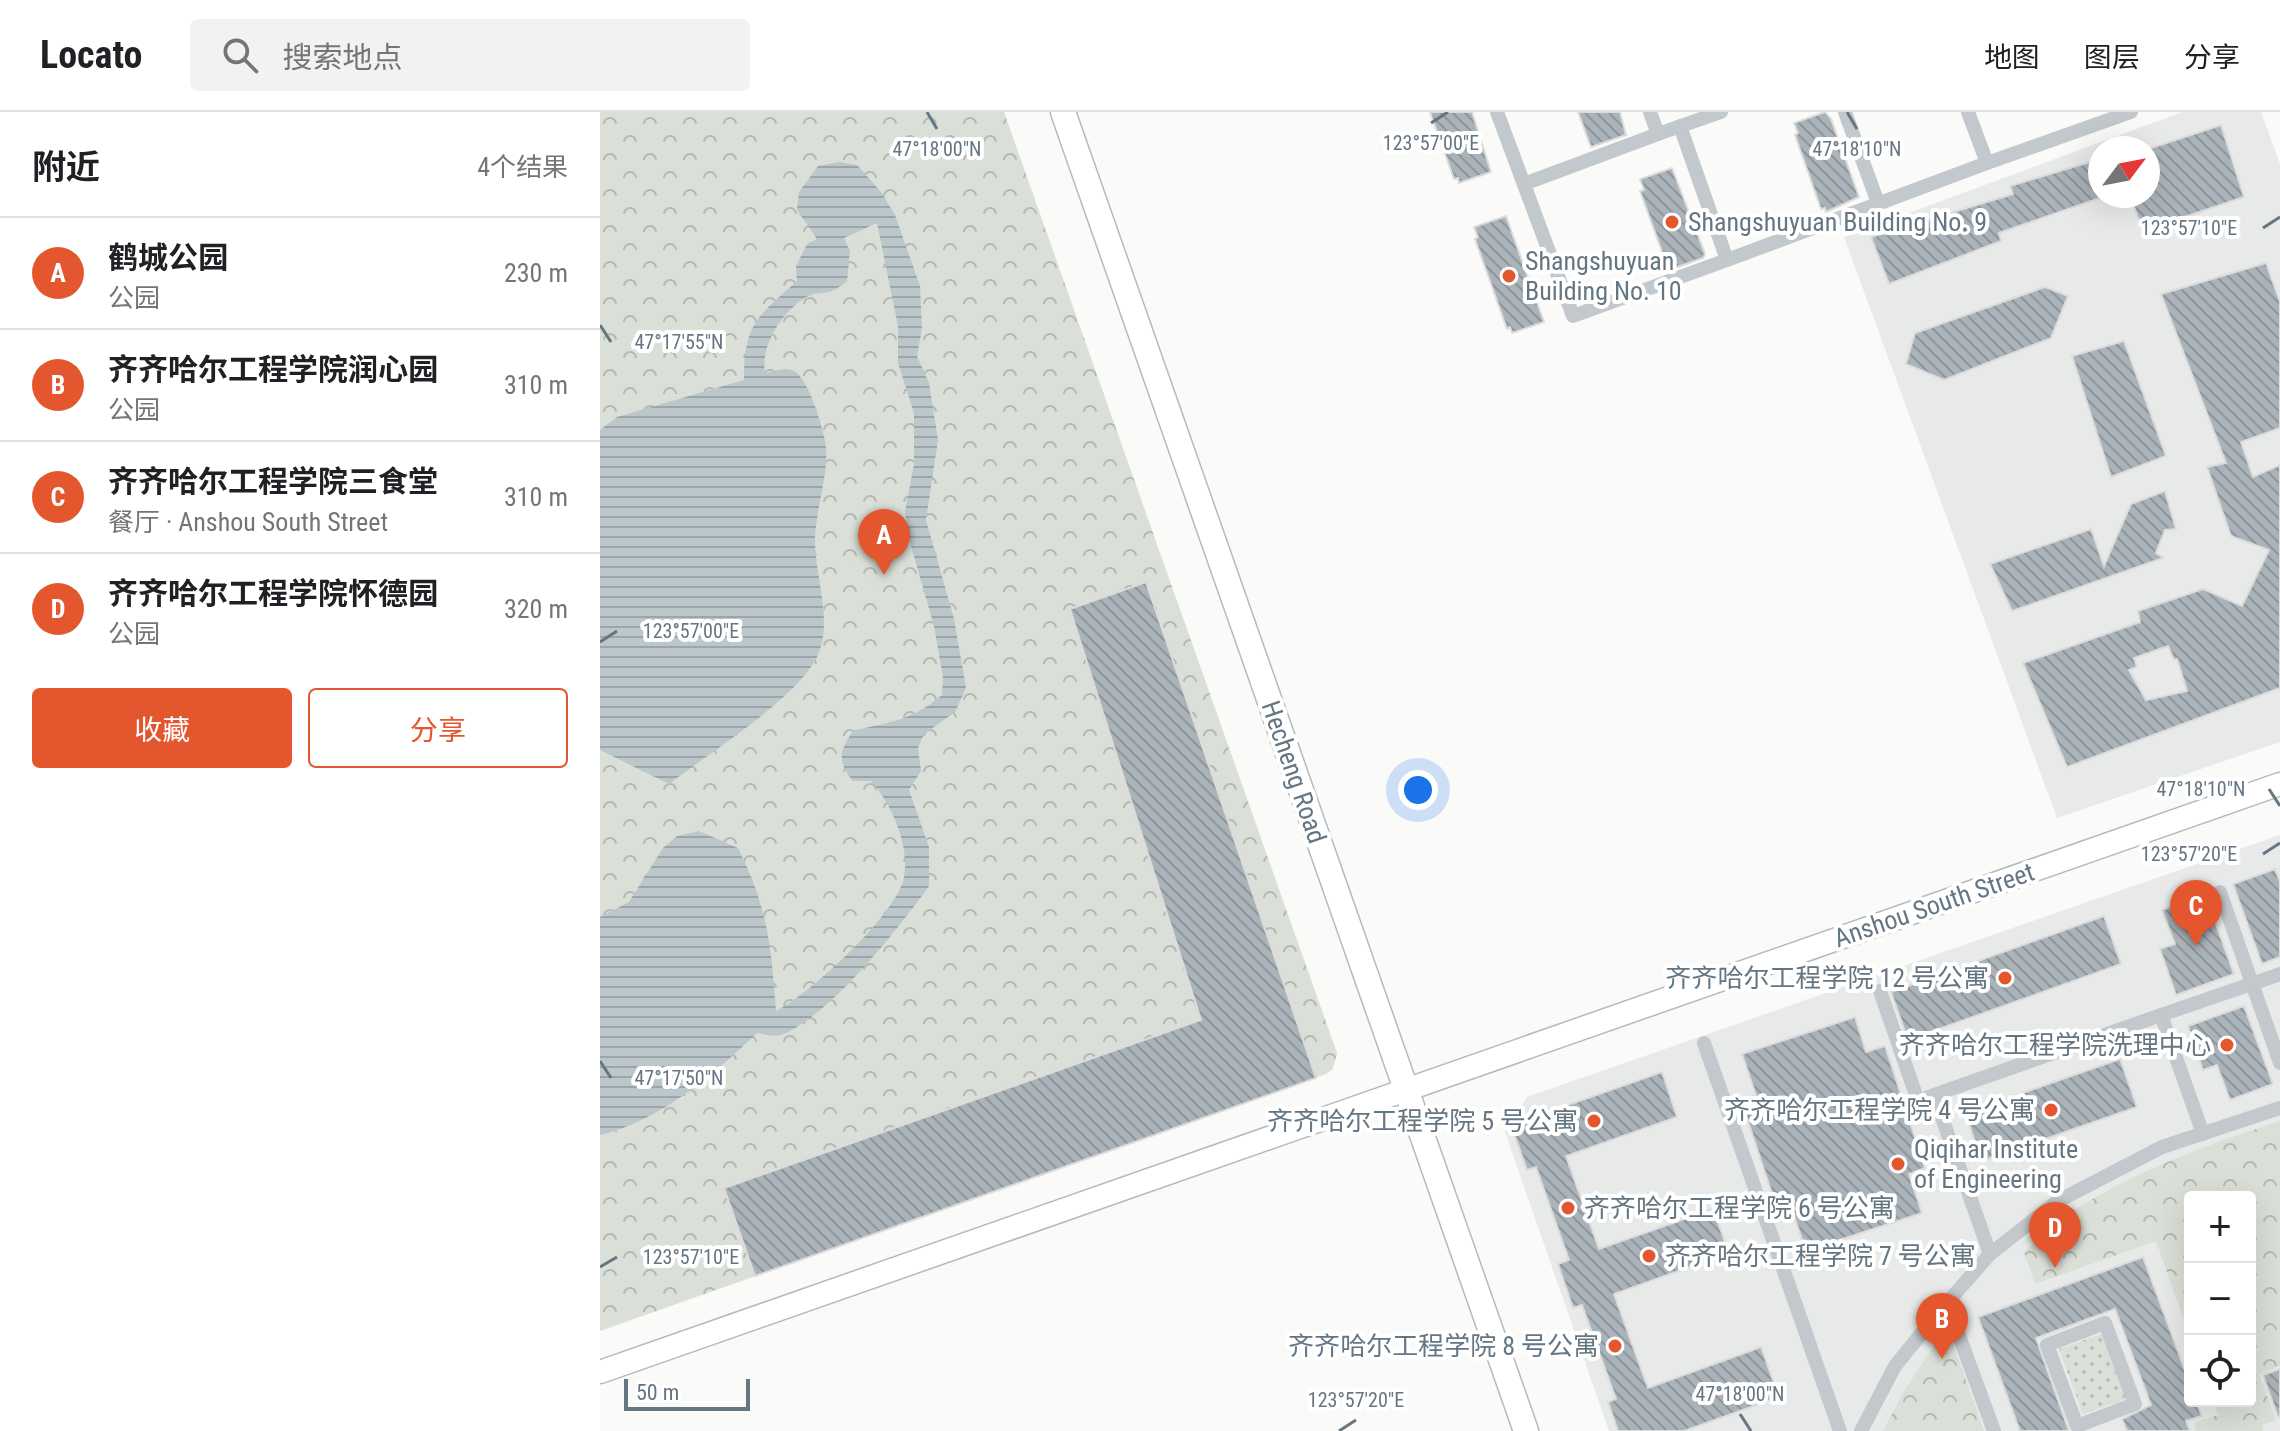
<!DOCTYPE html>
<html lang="zh">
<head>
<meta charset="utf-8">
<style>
	:root { --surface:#fff; --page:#f2f2f2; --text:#202124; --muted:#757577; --line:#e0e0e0; --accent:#e4572e }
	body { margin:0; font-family:"Roboto Condensed","Noto Sans SC",sans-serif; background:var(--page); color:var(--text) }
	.controls { position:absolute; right:24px; bottom:24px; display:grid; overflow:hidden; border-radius:8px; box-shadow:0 8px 32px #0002 }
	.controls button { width:72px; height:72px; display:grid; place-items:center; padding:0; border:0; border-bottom:2px solid var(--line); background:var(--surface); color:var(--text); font:40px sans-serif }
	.compass { position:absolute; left:1488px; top:24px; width:72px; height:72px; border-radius:50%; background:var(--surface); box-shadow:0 8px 32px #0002; rotate:58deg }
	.scale { position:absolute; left:24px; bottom:20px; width:126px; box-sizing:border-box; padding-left:8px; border:4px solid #657683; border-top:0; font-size:22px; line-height:28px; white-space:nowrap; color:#657683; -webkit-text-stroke:6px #fff; paint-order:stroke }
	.you { position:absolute; left:818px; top:678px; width:28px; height:28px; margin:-20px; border:6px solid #fff; border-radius:50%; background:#1a73e8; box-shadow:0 0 0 12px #1a73e833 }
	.badge { display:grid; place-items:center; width:52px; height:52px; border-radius:50%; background:var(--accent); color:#fff; font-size:26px; font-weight:700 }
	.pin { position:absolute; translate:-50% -66px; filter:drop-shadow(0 2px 4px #0008) }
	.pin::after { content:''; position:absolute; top:42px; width:28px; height:24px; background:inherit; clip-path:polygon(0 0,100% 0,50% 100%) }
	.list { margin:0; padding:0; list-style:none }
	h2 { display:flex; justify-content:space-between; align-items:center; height:104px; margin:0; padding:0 32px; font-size:34px }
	h2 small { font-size:26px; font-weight:400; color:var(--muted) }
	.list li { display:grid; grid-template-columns:52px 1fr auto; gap:24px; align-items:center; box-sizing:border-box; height:112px; padding:0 32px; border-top:2px solid var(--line) }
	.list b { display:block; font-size:30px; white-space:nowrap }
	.list p { margin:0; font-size:26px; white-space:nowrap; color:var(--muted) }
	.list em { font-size:26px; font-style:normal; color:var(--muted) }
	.actions { display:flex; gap:16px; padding:24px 32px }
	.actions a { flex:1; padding:18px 0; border:2px solid var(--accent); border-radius:8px; text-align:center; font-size:28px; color:var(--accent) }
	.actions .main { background:var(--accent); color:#fff }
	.icon { flex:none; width:44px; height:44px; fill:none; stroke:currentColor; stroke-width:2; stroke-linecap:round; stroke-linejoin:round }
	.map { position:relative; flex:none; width:1680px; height:1319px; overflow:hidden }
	header { display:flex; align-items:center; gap:48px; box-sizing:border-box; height:112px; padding:0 40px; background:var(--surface); border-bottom:2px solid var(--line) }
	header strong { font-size:38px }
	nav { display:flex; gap:44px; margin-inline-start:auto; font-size:28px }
	.search { width:560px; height:72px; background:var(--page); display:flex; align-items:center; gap:20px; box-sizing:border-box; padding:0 28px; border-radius:8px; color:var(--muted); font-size:30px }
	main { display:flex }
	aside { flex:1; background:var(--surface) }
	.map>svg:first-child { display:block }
</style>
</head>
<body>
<header>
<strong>Locato</strong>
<div class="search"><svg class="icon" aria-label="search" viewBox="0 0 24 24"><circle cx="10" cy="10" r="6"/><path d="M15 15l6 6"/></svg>搜索地点</div>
<nav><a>地图</a><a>图层</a><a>分享</a></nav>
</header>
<main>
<aside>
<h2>附近<small>4个结果</small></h2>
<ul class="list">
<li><span class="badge">A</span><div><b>鹤城公园</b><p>公园</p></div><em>230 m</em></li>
<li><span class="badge">B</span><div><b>齐齐哈尔工程学院润心园</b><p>公园</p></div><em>310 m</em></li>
<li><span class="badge">C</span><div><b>齐齐哈尔工程学院三食堂</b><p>餐厅 · Anshou South Street</p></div><em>310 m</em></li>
<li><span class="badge">D</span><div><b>齐齐哈尔工程学院怀德园</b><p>公园</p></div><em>320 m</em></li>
</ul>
<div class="actions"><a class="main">收藏</a><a>分享</a></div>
</aside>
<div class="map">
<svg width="1680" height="1319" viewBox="0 0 1680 1319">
	<defs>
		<pattern id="grass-dots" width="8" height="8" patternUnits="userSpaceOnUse" patternTransform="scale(2)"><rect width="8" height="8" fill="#dadfd7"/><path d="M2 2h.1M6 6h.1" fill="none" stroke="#b4b9b4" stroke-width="1.8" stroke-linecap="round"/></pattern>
		<pattern id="park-crowns" width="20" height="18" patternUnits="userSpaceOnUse" patternTransform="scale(2)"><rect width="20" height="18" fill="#dadfd7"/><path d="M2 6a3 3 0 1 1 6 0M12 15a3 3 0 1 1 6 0" fill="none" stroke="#b4b9b4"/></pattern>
		<pattern id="water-rules" width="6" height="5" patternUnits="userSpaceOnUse" patternTransform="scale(2)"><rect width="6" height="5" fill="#bbc7cb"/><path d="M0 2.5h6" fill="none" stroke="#9ca6aa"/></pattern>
		<pattern id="building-back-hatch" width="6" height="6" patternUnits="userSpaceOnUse" patternTransform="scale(2)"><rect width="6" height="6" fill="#aab3b9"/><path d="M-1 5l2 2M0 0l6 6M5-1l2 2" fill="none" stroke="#8e969c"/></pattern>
	</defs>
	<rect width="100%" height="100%" fill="#fafaf8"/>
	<g fill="#e8e9e9" fill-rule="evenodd">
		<path d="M1582,0H1661L1680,52V630L1457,706L1244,125ZM1500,36H1548V84H1500Z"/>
		<path d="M1680,723V1319H1009L905,1020L927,985ZM1590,1085H1650V1289H1590Z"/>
	</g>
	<path fill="url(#grass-dots)" d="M1502,1222L1526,1287L1483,1302L1459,1237Z"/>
	<g fill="url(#park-crowns)">
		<path d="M0,0H404L737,941L733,957L726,962L0,1219Z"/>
		<path d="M1680,1009V1254L1659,1262L1676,1308L1662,1313L1663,1319H1596L1594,1311L1618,1303L1613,1289H1650V1085H1590V1225L1556,1129L1435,1172L1424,1140C1441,1126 1458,1109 1476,1097C1540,1057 1609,1032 1680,1009Z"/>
		<path d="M1347,1214L1384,1319H1283L1304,1279Z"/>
	</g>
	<path fill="url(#water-rules)" d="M239,50L257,53L281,80L295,103L320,174L322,217L317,244L329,271L338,328L326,408L354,507L366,576L355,600L324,622L318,636L321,659L309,678L329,735V774C299,816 229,905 181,923C174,925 164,922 157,921C113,963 60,1009 0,1023V805L29,790L63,736L77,724L99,719L138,736C168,796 171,834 176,899C209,883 298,801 304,765C310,733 291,691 271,669H253C237,649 239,640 253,619C291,609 310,610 342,583L343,565L334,514L309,427L305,400L314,352V301L298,251V214L277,111L244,126L250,139L247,169C243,172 237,177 232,179C224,182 215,180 208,184C182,199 160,233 165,262C174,259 184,255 194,259C208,265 225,320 226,336C228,365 216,397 215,426C214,464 235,511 216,547C194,588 108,642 69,672L0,638V318L17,305L144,268C144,212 157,205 197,169L196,154L207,132L217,127L197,98L199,80L218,54Z"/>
	<g fill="url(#building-back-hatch)" stroke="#dcdcda" stroke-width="2" fill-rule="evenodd">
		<path d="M830,0H872L891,60L859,71L858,66L854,67Z"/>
		<path d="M978,0H1020L1026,23L991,35Z"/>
		<path d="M1225,0L1231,7L1259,85L1226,100L1225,96L1221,97L1195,23L1198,21L1194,11Z"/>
		<path d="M1621,13L1644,85L1543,119L1530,84H1548V37Z"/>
		<path d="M1500,47V86L1399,121L1401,129L1289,172L1271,125L1413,82L1410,74Z"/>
		<path d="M1072,56L1105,142L1103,146L1072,157L1070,152L1067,153L1040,79L1044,78L1040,67Z"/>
		<path d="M906,104L944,210L912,221L910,215L907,217L875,127L878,125L874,115Z"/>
		<path d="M1666,151L1680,190V316L1641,330L1653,365L1680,353V576L1467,655L1423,551L1540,510L1538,499L1603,477L1642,494L1669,438L1631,424L1607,355L1626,351L1561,182ZM1568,534L1574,548L1577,547L1587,579L1546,588L1529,558L1537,555L1534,546Z"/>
		<path d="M1445,175L1468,184L1451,226L1344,268L1306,252L1315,221Z"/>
		<path d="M1524,229L1566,344L1511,365L1472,244Z"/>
		<path d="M1565,379L1576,417L1565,418L1556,441L1563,446L1412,499L1390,452L1491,417L1504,454L1531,392Z"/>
		<path d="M546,470L716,966L155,1164L124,1076L601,908L470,497Z"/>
		<path d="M1675,757L1680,770V845L1662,852L1633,772Z"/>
		<path d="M1605,782L1634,862L1576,883L1560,837L1575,832L1562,798Z"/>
		<path d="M1504,804L1521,852L1308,928L1291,880Z"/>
		<path d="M1644,894L1673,972L1630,988L1617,953L1603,958L1588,914Z"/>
		<path d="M1255,905L1266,940L1285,934L1325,1056L1309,1062L1322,1101L1206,1139L1194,1104L1181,1109L1141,988L1156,983L1142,942Z"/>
		<path d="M1520,947L1537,995L1382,1049L1365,1001Z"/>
		<path d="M1062,960L1077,1005L966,1044L999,1137L1113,1097L1129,1141L1014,1182L1048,1276L1161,1235L1179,1285L1084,1319H1018L1008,1290L1016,1287L982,1193L973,1196L958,1152L969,1148L936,1055L927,1058L911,1013Z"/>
		<path d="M1543,1145L1590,1272V1289H1596L1602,1304L1586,1309L1590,1319H1527L1522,1307L1551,1293L1515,1197L1436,1226L1469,1319H1420L1378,1205Z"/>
		<path d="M1680,1257V1305H1678L1663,1263Z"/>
	</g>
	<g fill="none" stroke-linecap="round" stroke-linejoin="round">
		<g stroke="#b3babf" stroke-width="25">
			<path id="secondary" d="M0,1260L1680,672"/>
		</g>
		<g stroke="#b5babe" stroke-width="27">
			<path id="primary" d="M463,0L926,1319"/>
		</g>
		<g stroke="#c3c8cc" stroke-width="14">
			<path d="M897,0L973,204L1127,148L1080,14"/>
			<path d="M1050,0L1058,22L1121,0"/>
			<path d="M1245,0L1278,91"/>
			<path d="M1387,51L1531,0"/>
			<path d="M924,72L1058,22"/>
			<path d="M1127,148L1387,51L1368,0"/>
			<path d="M1620,780L1680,951"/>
			<path d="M1280,879L1318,989L1334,983"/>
			<path d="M1104,931L1240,1319"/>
			<path d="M1603,1022L1561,903L1680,862"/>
			<path d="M1390,1142L1334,983L1561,903"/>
			<path d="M1347,1191L1394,1319"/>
			<path d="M1505,1211L1535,1292L1477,1314L1447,1233Z"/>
			<path d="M1261,1319L1295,1254L1339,1200L1390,1142L1458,1089L1562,1035L1680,996"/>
		</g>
		<use href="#secondary" stroke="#fff" stroke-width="22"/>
		<use href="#primary" stroke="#fff" stroke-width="24"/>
	</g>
	<path fill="none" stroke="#657683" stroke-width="3" d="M327,0L337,17M1247,0L1257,17M831,11L848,0M1663,116L1680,105M0,213L11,230M0,530L17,519M1669,677L1680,694M1663,742L1680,731M0,949L11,966M0,1155L17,1145M1140,1302L1151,1319M739,1319L756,1308"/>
	<g fill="#e4572e" stroke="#fff" stroke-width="3">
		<circle cx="1072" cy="110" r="8"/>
		<circle cx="909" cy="164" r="8"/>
		<circle cx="1405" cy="866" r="8"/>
		<circle cx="1627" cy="933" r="8"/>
		<circle cx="1451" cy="998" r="8"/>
		<circle cx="994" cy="1009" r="8"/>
		<circle cx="1298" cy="1052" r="8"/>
		<circle cx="968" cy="1096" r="8"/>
		<circle cx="1049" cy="1144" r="8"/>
		<circle cx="1015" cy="1234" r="8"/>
	</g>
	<g text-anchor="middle" stroke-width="8" stroke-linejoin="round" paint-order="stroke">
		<g font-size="26" fill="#657683" stroke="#fff" text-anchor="start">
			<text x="1088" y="119">Shangshuyuan Building No. 9</text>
			<text x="925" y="158">Shangshuyuan<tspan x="925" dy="30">Building No. 10</tspan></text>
			<text x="1389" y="875" text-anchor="end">齐齐哈尔工程学院 12 号公寓</text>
			<text x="1611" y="942" text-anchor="end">齐齐哈尔工程学院洗理中心</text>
			<text x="1435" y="1007" text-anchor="end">齐齐哈尔工程学院 4 号公寓</text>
			<text x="978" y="1018" text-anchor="end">齐齐哈尔工程学院 5 号公寓</text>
			<text x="1314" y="1046">Qiqihar Institute<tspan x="1314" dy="30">of Engineering</tspan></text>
			<text x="984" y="1105">齐齐哈尔工程学院 6 号公寓</text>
			<text x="1065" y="1153">齐齐哈尔工程学院 7 号公寓</text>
			<text x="999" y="1243" text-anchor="end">齐齐哈尔工程学院 8 号公寓</text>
		</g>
		<g font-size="26" fill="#657683" stroke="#fff">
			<text transform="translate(694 660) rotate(71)" y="9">Hecheng Road</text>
			<text transform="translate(1334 793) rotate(-19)" y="9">Anshou South Street</text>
		</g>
	</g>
	<g font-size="20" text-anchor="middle" fill="#657683" stroke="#fff" stroke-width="8" stroke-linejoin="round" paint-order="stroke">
		<text x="831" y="38">123°57'00"E</text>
		<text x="337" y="44">47°18'00"N</text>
		<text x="1257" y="44">47°18'10"N</text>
		<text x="1589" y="123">123°57'10"E</text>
		<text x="79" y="237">47°17'55"N</text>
		<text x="91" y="526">123°57'00"E</text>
		<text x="1601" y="684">47°18'10"N</text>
		<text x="1589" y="749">123°57'20"E</text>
		<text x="79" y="973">47°17'50"N</text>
		<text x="91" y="1152">123°57'10"E</text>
		<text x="1140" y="1289">47°18'00"N</text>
		<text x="756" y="1295">123°57'20"E</text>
	</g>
</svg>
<div class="controls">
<button>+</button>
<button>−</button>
<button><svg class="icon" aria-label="locate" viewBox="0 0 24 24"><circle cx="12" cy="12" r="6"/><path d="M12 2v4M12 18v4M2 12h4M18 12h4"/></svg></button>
</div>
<svg class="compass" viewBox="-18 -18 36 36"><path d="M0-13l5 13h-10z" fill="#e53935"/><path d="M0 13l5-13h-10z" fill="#757577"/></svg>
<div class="scale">50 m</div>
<div class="you"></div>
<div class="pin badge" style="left:284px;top:463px">A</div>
<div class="pin badge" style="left:1342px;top:1247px">B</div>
<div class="pin badge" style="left:1596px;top:834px">C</div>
<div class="pin badge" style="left:1455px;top:1156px">D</div>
</div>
</main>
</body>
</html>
